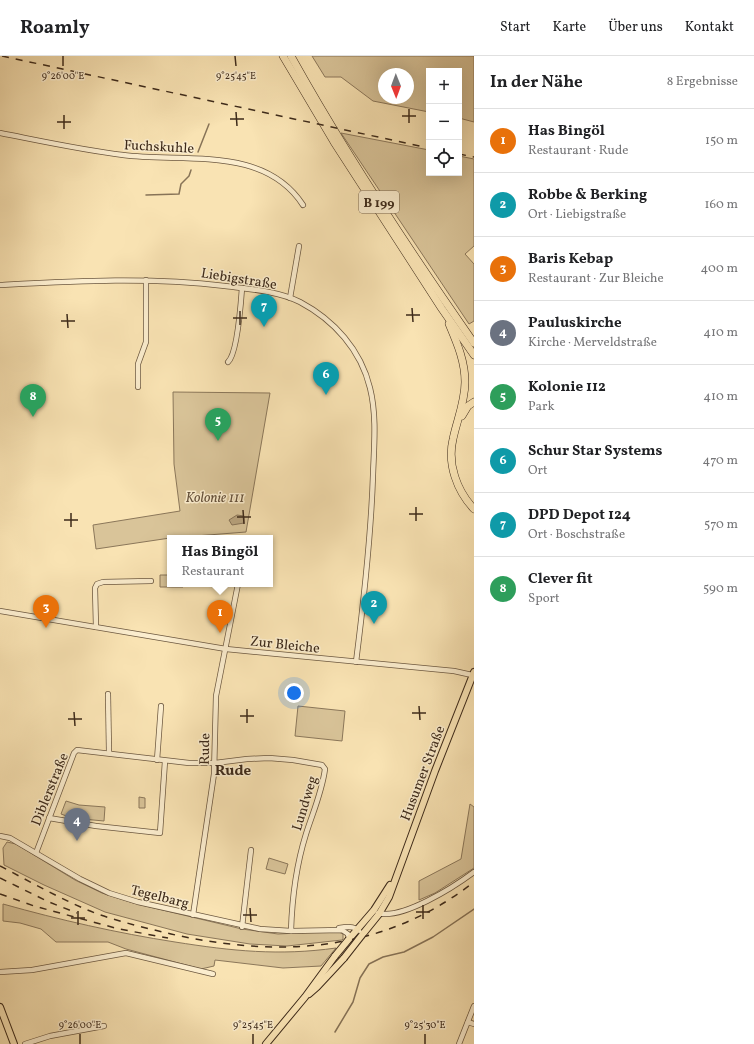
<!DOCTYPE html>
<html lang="de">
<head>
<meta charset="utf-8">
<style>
	:root { --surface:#fff; --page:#f2f2f2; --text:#202124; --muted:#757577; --line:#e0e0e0; --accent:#7c3aed }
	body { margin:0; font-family:Vollkorn,serif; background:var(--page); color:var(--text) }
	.controls { position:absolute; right:12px; top:12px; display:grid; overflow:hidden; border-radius:0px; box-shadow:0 4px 16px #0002 }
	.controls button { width:36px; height:36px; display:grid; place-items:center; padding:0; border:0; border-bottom:1px solid var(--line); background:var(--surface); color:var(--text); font:20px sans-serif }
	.compass { position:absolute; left:378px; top:12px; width:36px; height:36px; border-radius:50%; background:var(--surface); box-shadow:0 4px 16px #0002; rotate:179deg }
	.you { position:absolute; left:294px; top:637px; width:14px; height:14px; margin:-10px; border:3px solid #fff; border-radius:50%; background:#1a73e8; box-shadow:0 0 0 6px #1a73e833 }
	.badge { display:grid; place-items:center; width:26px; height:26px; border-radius:50%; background:var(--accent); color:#fff; font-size:13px; font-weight:700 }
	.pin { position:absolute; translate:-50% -33px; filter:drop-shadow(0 1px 2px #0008) }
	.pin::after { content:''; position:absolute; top:21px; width:14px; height:12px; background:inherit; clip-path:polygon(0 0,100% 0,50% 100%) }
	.popup { position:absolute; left:167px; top:479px; width:106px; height:52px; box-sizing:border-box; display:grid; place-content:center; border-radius:0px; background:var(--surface); filter:drop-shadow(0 1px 3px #0005); font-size:13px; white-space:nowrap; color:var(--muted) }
	.popup b { font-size:15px; color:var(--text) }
	.popup::after { content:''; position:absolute; left:50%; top:100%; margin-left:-8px; border:8px solid transparent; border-top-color:var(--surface) }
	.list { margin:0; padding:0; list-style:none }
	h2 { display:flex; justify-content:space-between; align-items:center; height:52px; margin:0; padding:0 16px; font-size:17px }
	h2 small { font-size:13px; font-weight:400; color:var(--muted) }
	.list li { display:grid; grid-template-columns:26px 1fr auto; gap:12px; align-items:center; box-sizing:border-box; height:64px; padding:0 16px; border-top:1px solid var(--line) }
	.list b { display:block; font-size:15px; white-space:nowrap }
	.list p { margin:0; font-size:13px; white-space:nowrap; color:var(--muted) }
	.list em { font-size:13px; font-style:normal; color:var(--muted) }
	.icon { flex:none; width:22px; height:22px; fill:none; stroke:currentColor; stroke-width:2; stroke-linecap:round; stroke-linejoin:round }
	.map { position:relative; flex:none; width:474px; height:988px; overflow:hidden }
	header { display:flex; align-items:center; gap:24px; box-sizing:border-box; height:56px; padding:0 20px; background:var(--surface); border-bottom:1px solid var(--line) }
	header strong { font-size:19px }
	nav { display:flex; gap:22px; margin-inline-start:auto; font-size:14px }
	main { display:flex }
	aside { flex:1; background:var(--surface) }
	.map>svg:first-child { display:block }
</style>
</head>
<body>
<header>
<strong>Roamly</strong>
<nav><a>Start</a><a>Karte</a><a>Über uns</a><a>Kontakt</a></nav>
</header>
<main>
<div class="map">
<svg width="474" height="988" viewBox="0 0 474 988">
	<rect width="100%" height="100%" fill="#f9e3b3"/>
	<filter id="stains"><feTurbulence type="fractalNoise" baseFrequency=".005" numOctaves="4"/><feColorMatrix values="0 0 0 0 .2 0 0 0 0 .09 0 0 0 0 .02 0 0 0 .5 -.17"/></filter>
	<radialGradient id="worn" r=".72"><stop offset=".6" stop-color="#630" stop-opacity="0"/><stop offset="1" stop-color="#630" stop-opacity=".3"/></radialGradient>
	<g fill="#d9c499" stroke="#8b775a" fill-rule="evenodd">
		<path d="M312,0H474V66L459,62V15H429V56L373,45L341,21H325ZM384,18H408V42H384Z"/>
		<path d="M341,77L429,94V117H459V100L474,103V190L465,198L474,208V265L469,268Z"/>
		<path d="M173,336L270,337L246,476L170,482L96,493L93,469L180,455L174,408Z"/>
		<path d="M160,519H170V528H183V531H160Z"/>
		<path d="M298,650L345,655L342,685L295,680Z"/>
		<path d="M139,741L145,742V752H139Z"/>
		<path d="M66,745L79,749L105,751L104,765L72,762L61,758Z"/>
		<path d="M470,748L474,751V812L435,837L419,844V825L461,803Z"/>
		<path d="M7,786L16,788L75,824L102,837L133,847L242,873L278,878L337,875L343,878V883L342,884L287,890L250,888L187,878L105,856L44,829L4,809L3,792Z"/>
		<path d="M269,802L288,808L285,818L266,813Z"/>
		<path d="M3,848C60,864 117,877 175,886C232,895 279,900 336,892L321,910L283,912L215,904L214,910L201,913L126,893L108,886H56L41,873L20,867L3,865Z"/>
	</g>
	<path fill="#b9a47f" stroke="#877357" d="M237,459L244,460V467L232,469L229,464Z"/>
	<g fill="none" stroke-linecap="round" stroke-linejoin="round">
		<g stroke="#877357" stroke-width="1.5">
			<path d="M198,96L209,68"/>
			<path d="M146,139L179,138L181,128L189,120L191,114"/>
			<path d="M335,976L353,946L360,922L369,908L383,901L404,896L433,881L474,853"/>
		</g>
		<g stroke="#6c5840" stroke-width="6">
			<g id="minor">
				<path d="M0,77C41,85 82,94 123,99C184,107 264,89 303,149"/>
				<path d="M0,229C77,225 148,221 225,230C249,233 278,235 300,246C334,264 361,294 370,332C377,360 374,390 373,419C371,481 364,543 356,606"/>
				<path d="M290,242L299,190"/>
				<path d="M228,306C237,298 241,246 242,232"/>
				<path d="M138,331V308L146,286V224"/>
				<path d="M0,555L226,593L454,615L472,619"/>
				<path d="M96,571L95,532L97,528L103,526L151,525"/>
				<path d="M108,638L109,696"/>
				<path d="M157,704L161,650"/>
				<path d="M49,762L96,770L160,777L165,705"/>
				<path d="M0,780L10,782L80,823L109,837L138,846L260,873L291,875L342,874L348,878L349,883"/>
				<path d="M36,797L74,697L77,694L189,707H215L247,703L269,702L293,704L322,709L325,713C322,736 313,756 306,778C296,810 292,842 291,875"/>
				<path d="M378,857C402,864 454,831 474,816"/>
				<path d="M193,859L214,718L216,640L238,528"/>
				<path d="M242,871L251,794"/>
				<path d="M339,872C350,870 356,870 362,879"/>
				<path d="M0,916L32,914L126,897L213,918"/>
				<path d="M468,966L474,968"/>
				<path d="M25,988L50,980L104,970"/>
				<path d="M459,988L474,950"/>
			</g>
		</g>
		<g stroke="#3d2a1a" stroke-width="8">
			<g id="major">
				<path d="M362,879L379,858L389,841L435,715L474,616"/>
				<path d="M349,883L374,854L390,829"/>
				<path d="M309,938L317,931L344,902"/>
				<path d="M0,951L14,988"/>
				<path d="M266,988L305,941L335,900"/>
			</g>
		</g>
		<g stroke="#3d2a1a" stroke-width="8">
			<g id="highway">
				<path d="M283,0L334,86L442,253L474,299"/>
				<path d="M291,0C346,99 409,194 474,287"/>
				<path d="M449,268C457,287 465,305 465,326C465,346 457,364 453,383C447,408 457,435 474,453"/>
				<path d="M462,360L468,350L474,346"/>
			</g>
		</g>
		<use href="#minor" stroke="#fbedce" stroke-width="4.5"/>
		<use href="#major" stroke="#f9e3b3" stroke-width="6"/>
		<use href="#highway" stroke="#f9e3b3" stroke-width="7"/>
		<g stroke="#3d2a1a" stroke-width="1.5" stroke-dasharray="7 7" stroke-linecap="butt">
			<path d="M2,0L429,92"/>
			<path d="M459,98L474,101"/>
			<path d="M0,810C31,826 62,844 95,857C120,866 146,872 171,878C279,902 383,897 474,826"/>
			<path d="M0,822L49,846L77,857"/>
			<path d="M0,838L34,850L119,873L168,882"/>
		</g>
		<g stroke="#3d2a1a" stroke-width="8" stroke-linecap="butt">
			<g id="major-bridge">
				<path d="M335,900L349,883"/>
				<path d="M344,902L362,879"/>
			</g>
		</g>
		<use href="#major-bridge" stroke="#f9e3b3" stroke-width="6"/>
	</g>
	<path fill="none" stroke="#3d2a1a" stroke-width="1.5" d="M63,0V10M235,0L236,10M409,53V67M236,56L237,70M64,59V73M402,60H416M230,63H244M57,66H71M412,252L413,266M240,255V269M67,258L68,272M406,259H420M233,262H247M61,265H75M416,451V465M243,454L244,468M71,457V471M409,458H423M237,461H251M64,464H78M419,650L420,664M247,653V667M74,656L75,670M412,657H426M240,660H254M68,663H82M423,849V863M250,852L251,866M78,855V869M416,856H430M243,859H257M71,862H85M80,978V988M253,978V988M425,978V988"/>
	<g text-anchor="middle" stroke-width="3" stroke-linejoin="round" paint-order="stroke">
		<rect fill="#fbedce" stroke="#766450" stroke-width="1" x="359" y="135" width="40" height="22" rx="3"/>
		<g font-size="13" font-weight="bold" fill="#3d2a1a">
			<text x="379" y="151">B 199</text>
		</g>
		<g font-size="14" fill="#3d2a1a" stroke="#fbedce">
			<text transform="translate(159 90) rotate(3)" y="5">Fuchskuhle</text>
			<text transform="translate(239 222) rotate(9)" y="5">Liebigstraße</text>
			<text transform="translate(285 588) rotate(6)" y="5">Zur Bleiche</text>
			<text transform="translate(204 693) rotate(-89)" y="5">Rude</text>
			<text transform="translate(422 717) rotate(-69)" y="5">Husumer Straße</text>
			<text transform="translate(49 733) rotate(-68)" y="5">Diblerstraße</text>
			<text transform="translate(304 747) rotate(-73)" y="5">Lundweg</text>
			<text transform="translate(160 840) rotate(14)" y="5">Tegelbarg</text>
		</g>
		<g font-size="14" font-style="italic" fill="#64503a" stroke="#fbedce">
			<text x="215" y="446">Kolonie 111</text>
		</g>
		<g font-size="15" font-weight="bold" fill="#3d2a1a" stroke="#fbedce">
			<text x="233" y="719">Rude</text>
		</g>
	</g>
	<g font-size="10" text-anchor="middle" fill="#3d2a1a" stroke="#fbedce" stroke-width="3" stroke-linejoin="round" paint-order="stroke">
		<text x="63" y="23">9°26'00"E</text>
		<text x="236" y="23">9°25'45"E</text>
		<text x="80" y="972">9°26'00"E</text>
		<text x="253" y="972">9°25'45"E</text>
		<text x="425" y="972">9°25'30"E</text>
	</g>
	<rect width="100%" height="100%" filter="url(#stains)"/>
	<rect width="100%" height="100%" fill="url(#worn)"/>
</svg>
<div class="controls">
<button>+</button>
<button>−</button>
<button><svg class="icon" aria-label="locate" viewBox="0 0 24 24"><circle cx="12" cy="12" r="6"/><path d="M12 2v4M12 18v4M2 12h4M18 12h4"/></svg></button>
</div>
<svg class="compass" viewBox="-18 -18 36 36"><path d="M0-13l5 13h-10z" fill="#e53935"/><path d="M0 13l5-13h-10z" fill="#757577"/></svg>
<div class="you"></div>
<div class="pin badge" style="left:220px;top:577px;background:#e8710a">1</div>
<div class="popup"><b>Has Bingöl</b>Restaurant</div>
<div class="pin badge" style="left:374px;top:568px;background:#0f9aa8">2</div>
<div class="pin badge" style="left:46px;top:572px;background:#e8710a">3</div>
<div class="pin badge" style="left:77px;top:785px;background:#6b7280">4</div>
<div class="pin badge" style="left:218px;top:385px;background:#2e9e5b">5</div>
<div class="pin badge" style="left:326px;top:339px;background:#0f9aa8">6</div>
<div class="pin badge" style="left:264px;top:271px;background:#0f9aa8">7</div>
<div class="pin badge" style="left:33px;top:361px;background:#2e9e5b">8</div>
</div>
<aside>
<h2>In der Nähe<small>8 Ergebnisse</small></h2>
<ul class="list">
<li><span class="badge" style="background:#e8710a">1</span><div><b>Has Bingöl</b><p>Restaurant · Rude</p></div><em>150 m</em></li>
<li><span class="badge" style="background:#0f9aa8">2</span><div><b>Robbe &amp; Berking</b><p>Ort · Liebigstraße</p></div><em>160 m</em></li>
<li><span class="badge" style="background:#e8710a">3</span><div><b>Baris Kebap</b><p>Restaurant · Zur Bleiche</p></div><em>400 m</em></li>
<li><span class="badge" style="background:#6b7280">4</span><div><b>Pauluskirche</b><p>Kirche · Merveldstraße</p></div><em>410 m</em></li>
<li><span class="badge" style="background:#2e9e5b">5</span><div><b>Kolonie 112</b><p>Park</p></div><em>410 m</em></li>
<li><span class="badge" style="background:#0f9aa8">6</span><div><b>Schur Star Systems</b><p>Ort</p></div><em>470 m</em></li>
<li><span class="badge" style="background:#0f9aa8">7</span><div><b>DPD Depot 124</b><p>Ort · Boschstraße</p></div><em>570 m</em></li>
<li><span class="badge" style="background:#2e9e5b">8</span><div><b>Clever fit</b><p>Sport</p></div><em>590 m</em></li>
</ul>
</aside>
</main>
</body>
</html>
